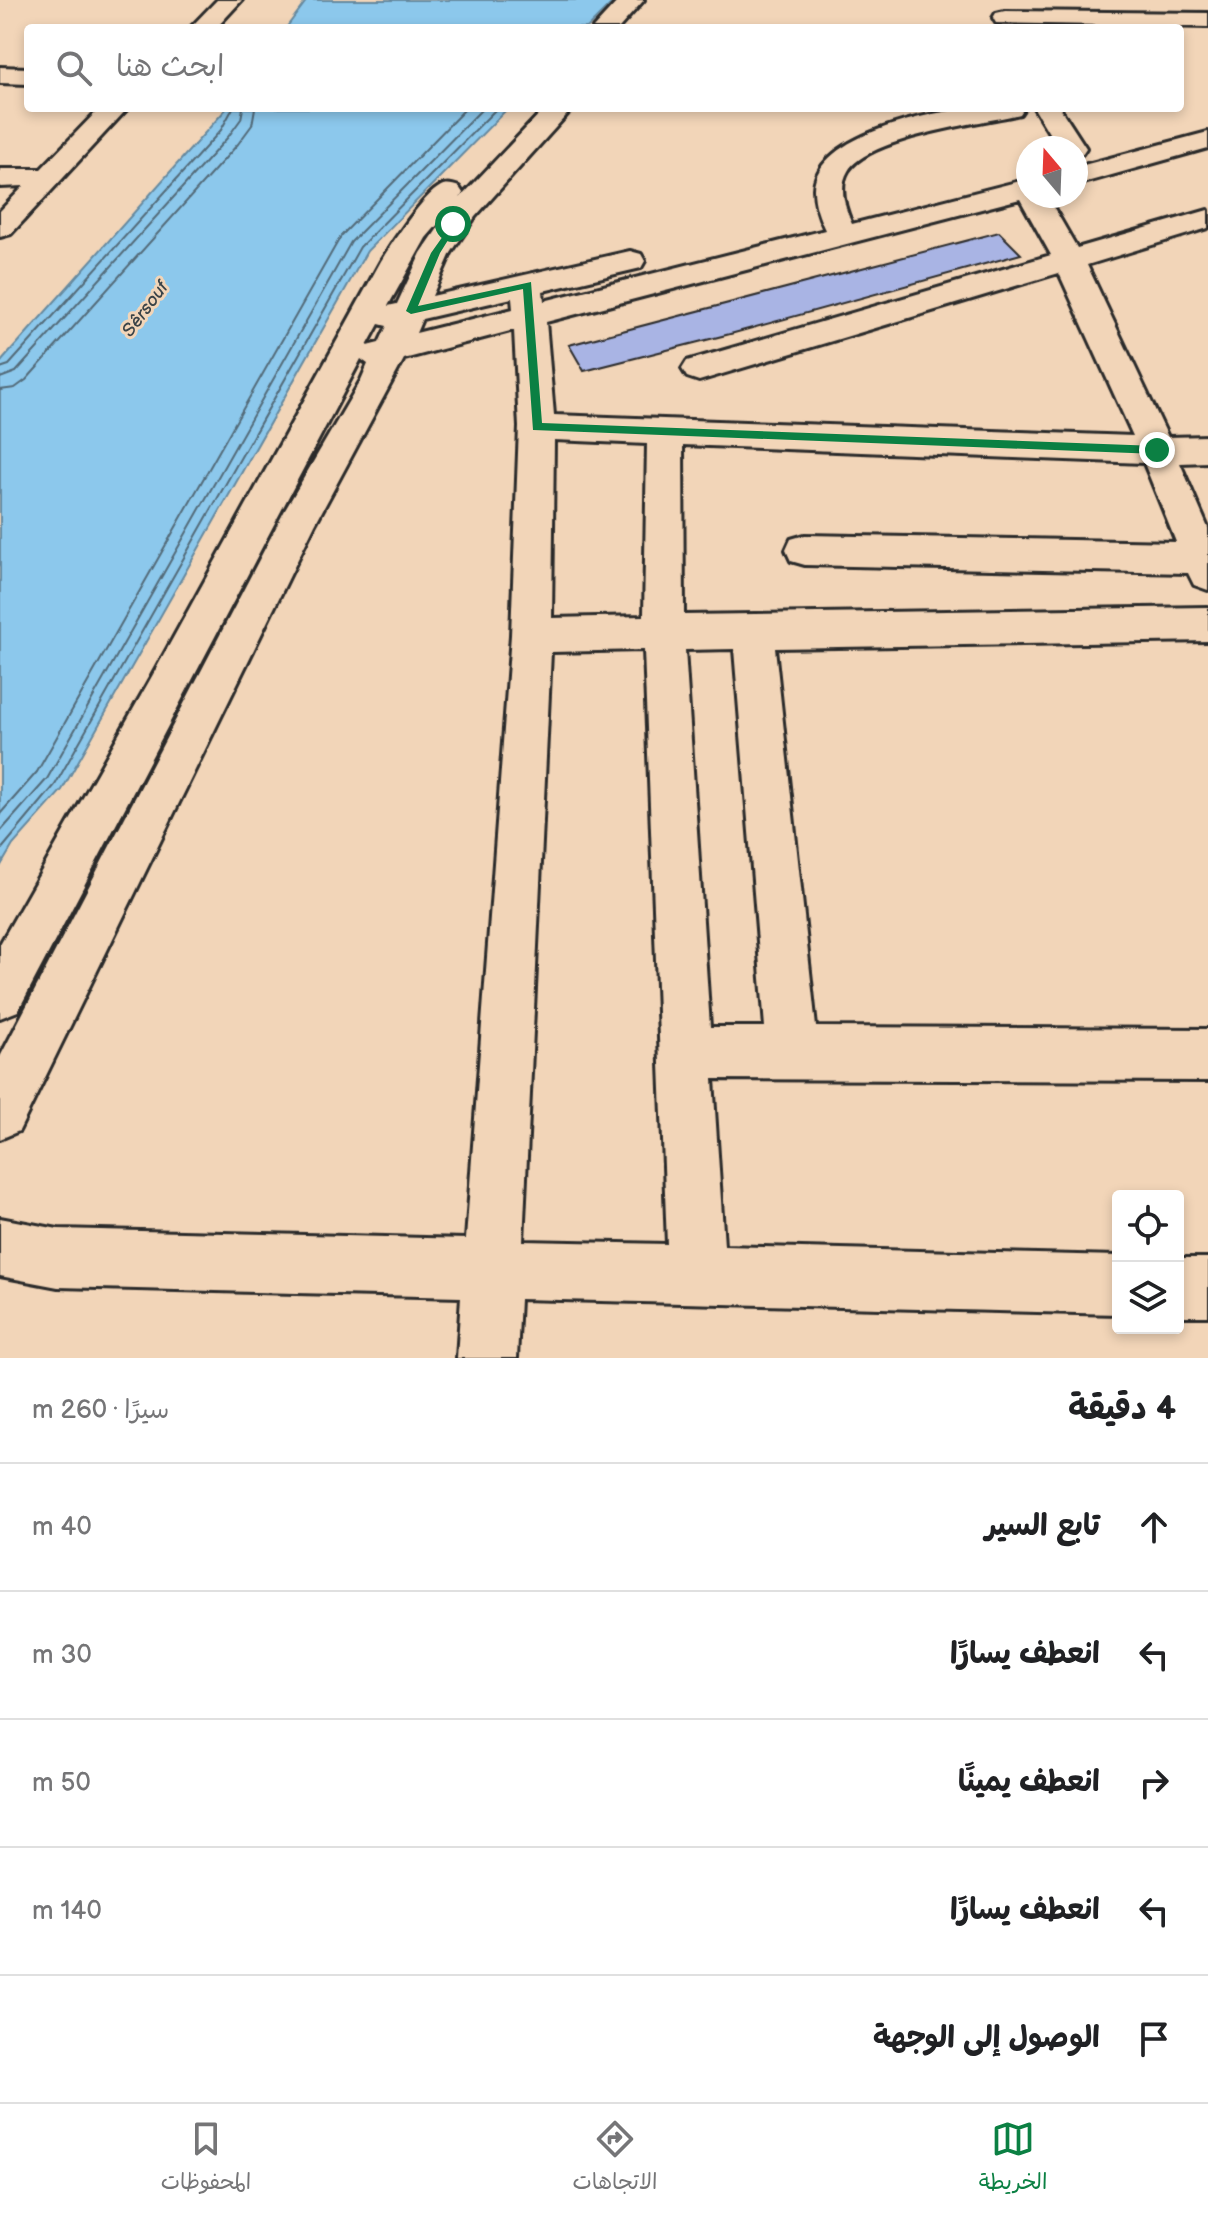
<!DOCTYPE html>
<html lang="ar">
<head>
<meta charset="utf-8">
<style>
	:root { --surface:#fff; --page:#f6f6f6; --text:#202124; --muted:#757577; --line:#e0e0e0; --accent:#0b8043 }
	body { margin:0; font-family:"Balsamiq Sans","Playpen Sans Arabic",sans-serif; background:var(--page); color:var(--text); direction:rtl }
	.controls { position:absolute; right:24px; bottom:24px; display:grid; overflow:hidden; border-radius:8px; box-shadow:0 4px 12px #0003 }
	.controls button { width:72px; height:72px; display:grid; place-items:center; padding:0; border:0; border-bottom:2px solid var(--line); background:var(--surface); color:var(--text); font:40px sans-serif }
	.compass { position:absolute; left:1016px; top:136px; width:72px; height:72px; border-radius:50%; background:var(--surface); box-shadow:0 4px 12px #0003; rotate:341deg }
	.stop { position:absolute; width:24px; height:24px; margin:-18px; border:6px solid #0b8043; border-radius:50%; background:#fff }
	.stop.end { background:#0b8043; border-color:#fff; box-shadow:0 2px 8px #0008 }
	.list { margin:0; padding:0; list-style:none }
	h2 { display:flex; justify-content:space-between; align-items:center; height:104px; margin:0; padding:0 32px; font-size:34px }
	h2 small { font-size:26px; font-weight:400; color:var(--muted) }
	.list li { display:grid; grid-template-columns:52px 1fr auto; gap:24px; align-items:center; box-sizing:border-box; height:128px; padding:0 32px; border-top:2px solid var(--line) }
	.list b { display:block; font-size:30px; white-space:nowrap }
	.list em { font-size:26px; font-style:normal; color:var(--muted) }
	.icon { flex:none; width:44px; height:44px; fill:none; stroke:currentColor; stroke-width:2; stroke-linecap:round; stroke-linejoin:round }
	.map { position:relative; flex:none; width:1208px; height:1358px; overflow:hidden; direction:ltr }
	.search { position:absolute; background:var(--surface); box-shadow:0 4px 12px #0003; left:24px; right:24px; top:24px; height:88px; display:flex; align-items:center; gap:20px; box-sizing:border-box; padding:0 28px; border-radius:8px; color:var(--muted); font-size:30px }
	.sheet { height:744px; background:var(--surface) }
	nav { display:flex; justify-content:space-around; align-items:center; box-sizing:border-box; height:112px; border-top:2px solid var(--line); background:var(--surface); font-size:22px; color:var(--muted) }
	nav a { display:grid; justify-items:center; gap:4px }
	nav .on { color:var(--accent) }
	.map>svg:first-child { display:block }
</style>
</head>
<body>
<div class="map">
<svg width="1208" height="1358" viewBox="0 0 1208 1358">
	<rect width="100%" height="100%" fill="#f2d5b8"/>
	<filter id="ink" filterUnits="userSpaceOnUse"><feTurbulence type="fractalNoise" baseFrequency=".0125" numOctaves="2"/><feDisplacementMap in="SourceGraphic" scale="16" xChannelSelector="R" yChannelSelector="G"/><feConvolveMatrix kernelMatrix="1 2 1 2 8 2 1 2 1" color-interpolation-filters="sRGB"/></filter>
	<g filter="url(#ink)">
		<g fill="#8cc8ec" stroke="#65899f" stroke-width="2">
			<path d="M307,0H615L587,28H286Z"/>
			<path d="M227,108H508L367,251L62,790L13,845L0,867V363Z"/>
		</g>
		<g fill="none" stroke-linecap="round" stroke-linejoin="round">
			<g stroke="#526a78" stroke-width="2">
				<path d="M0,368L9,365L221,130L233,108"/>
				<path d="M0,378L16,372L228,137L241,119L243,108"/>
				<path d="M0,390L15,388L26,380L238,144L252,125L255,108"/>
				<path d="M0,814L37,772L341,236L466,108"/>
				<path d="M0,832L47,779L351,242L483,108"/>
				<path d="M0,851L55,785L360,247L497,108"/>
			</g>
		</g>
		<path fill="#a9b4e4" stroke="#2b2b2b" stroke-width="2" d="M999,232L1021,254L734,333L584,371L569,345Z"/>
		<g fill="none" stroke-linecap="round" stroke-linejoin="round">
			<g stroke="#2b2b2b" stroke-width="6">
				<g id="minor">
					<path d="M217,0H242L216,28H190Z"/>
					<path d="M619,0H644L619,28H593Z"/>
					<path d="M1005,11L1208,13V27L996,23L993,18L996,13Z"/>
					<path d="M0,67L28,68V84L0,83Z"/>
					<path d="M100,108H128L11,234L0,237V211L24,186L0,187V169H41Z"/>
					<path d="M545,108H573L475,217L451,253L432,296L630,251L641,254L645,261L641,268L543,291L544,301L825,230C819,217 814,204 814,189C816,135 932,111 975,108C991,107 1008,108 1024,108L1020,114C982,123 868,137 848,171C838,187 845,208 852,224L1028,179V196H1047L1077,248L1208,210V228L1087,265L1168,437L1208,436V462L1180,463L1208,528V590L1194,585L1188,573L805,565L791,561L786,550L791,539L805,535L1176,542L1144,463L683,445L684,615L1208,607V641L775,648L816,1027L1208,1029V1081L713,1079L724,1246L1118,1256V1314L520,1299L517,1358H457L461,1297L58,1287L0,1276V1218L58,1229L466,1239L511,635L519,427L514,330L404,359L315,524L19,1131L0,1139V1057L285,510L361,380L368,364L361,359L18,1011L0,1018V944L151,678L381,261C392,243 423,195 441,186C447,183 453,185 459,187L463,193L460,198ZM1020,199L1051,255L687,361L682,369L687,377L699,381L1059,273L1133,436L554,415L546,322ZM451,209L421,253L397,304L388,306L426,238ZM512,298L513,309L416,333L422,319ZM379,324L387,326L379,343L367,346ZM554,440L647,444L644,616L552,618ZM734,649L765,1027H710L685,650ZM644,650L667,1244L523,1241L551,652Z"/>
					<path d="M1034,108H1060L1086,148L1082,154L1076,155V148H1058Z"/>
					<path d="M1208,132V148L1076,185V167Z"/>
					<rect x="1178" y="1258" width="30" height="58"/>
				</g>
			</g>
			<use href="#minor" fill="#f2d5b8" fill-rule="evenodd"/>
		</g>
	</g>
	<path fill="#0b8043" d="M453,222L458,224L440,253L418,306L531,282L542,423L1157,446L1163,450L1157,454L533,430L523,289L411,314L406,311L431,253Z"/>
	<g text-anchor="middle" stroke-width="6" stroke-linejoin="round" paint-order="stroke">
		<g font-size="18" font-style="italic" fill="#3a4348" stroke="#f2d5b8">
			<text transform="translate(145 309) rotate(-53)" y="6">Sêrsouf</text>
		</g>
	</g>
</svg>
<div class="controls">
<button><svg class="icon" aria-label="locate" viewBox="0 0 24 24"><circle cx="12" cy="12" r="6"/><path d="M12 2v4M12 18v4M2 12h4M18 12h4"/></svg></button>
<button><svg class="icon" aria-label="layers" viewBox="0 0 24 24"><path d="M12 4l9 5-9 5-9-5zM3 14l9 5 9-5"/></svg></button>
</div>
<svg class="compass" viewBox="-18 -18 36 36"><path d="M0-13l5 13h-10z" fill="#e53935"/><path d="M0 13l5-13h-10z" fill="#757577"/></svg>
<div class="stop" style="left:453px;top:224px"></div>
<div class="stop end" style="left:1157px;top:450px"></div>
<div class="search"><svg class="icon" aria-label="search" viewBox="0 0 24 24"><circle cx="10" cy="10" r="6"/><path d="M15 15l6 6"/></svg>ابحث هنا</div>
</div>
<section class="sheet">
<h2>4 دقيقة<small>سيرًا · 260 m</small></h2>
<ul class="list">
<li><svg class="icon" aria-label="ahead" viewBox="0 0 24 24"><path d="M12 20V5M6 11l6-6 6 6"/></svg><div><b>تابع السير</b></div><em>40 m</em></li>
<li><svg class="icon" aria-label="left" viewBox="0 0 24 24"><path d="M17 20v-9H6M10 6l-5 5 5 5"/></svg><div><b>انعطف يسارًا</b></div><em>30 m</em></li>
<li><svg class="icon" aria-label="right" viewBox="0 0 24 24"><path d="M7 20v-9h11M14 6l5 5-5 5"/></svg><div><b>انعطف يمينًا</b></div><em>50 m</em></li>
<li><svg class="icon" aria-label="left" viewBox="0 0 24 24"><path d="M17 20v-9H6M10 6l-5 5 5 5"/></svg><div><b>انعطف يسارًا</b></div><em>140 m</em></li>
<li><svg class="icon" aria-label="arrive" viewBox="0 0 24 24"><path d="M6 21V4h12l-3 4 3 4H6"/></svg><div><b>الوصول إلى الوجهة</b></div></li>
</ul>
</section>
<nav>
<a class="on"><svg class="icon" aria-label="map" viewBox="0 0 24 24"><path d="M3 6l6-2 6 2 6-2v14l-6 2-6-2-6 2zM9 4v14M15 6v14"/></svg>الخريطة</a>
<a><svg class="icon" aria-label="directions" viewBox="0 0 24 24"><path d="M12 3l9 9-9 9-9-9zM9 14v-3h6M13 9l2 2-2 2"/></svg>الاتجاهات</a>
<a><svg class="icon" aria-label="saved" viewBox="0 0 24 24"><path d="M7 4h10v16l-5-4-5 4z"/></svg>المحفوظات</a>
</nav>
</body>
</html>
